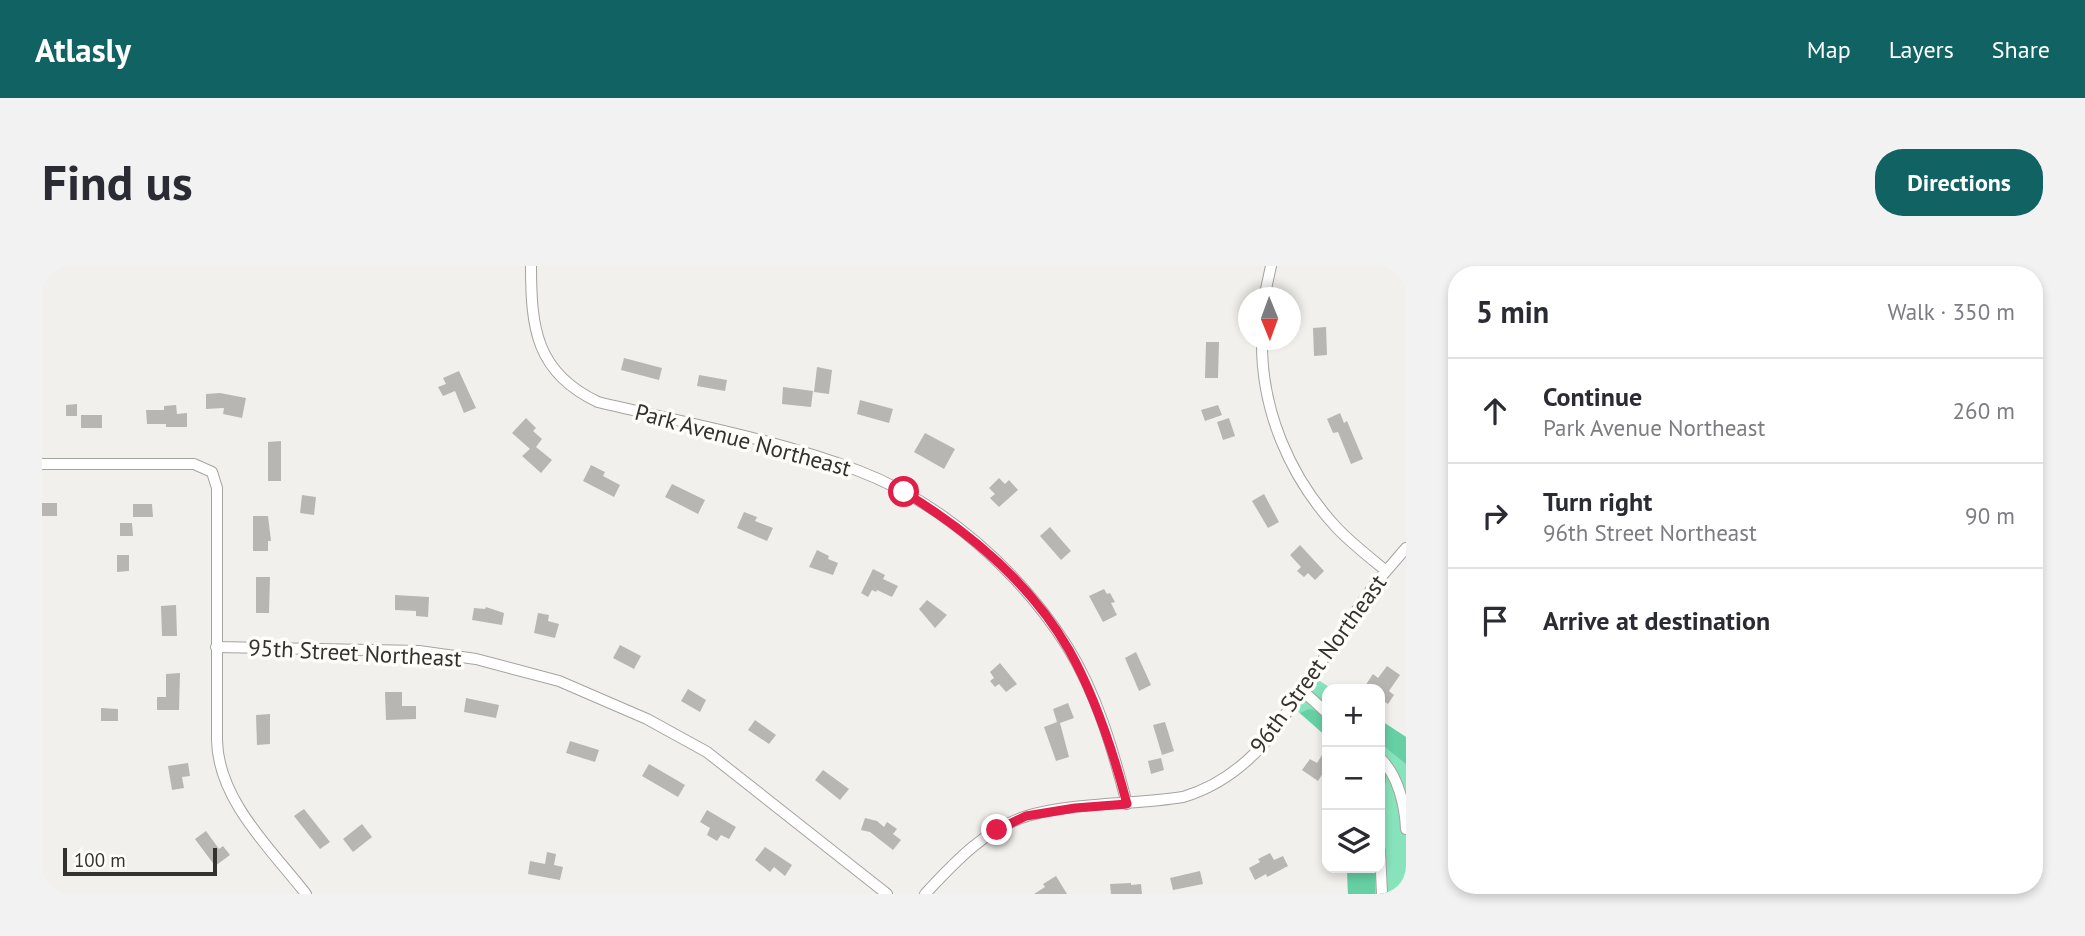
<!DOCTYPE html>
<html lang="en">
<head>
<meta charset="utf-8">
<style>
	:root { --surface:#fff; --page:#f2f2f3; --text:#2b2b33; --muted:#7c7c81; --line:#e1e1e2; --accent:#106263 }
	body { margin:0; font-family:"PT Sans",sans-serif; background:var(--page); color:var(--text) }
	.controls { position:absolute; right:21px; bottom:21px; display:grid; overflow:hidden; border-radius:14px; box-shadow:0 4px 10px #0003 }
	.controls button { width:63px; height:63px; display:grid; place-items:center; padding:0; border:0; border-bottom:2px solid var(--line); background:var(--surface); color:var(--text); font:35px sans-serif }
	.compass { position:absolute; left:1196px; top:21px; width:63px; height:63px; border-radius:50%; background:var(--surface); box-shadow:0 4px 10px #0003; rotate:179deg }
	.scale { position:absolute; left:21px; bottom:18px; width:154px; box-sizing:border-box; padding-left:7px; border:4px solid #323230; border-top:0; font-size:19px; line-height:24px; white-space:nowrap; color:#323230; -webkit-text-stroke:5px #fffdf9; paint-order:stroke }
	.stop { position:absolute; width:21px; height:21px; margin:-16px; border:5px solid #e11d48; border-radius:50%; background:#fff }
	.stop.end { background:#e11d48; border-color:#fff; box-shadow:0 2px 7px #0008 }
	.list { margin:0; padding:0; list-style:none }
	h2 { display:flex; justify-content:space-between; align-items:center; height:91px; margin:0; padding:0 28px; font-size:30px }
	h2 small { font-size:23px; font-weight:400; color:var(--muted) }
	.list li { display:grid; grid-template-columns:46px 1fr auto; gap:21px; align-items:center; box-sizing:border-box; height:105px; padding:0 28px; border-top:2px solid var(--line) }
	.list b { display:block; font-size:26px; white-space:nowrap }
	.list p { margin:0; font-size:23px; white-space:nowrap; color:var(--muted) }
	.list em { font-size:23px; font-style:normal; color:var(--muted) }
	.icon { flex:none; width:38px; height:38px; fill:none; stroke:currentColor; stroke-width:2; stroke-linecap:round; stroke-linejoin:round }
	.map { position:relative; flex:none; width:1364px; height:628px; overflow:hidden; border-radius:28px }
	header { display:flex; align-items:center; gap:42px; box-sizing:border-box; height:98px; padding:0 35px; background:var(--accent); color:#fff }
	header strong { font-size:33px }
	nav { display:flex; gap:38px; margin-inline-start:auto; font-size:24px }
	.intro { display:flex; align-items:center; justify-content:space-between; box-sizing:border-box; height:168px; padding:0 42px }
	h1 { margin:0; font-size:49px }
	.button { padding:18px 32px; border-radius:28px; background:var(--accent); color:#fff; font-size:24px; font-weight:700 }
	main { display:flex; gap:42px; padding:0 42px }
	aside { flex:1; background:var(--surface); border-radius:28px; box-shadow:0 4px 10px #0003 }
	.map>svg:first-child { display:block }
</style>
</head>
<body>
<header>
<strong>Atlasly</strong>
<nav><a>Map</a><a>Layers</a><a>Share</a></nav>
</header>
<div class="intro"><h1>Find us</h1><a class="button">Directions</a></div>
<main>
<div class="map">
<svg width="1364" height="628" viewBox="0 0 1364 628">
	<rect width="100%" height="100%" fill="#f1f0ec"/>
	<g fill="#87e3bb">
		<path d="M1275,413L1290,423H1285V471L1254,444Z"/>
		<path d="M1338,454L1364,471V628H1306L1305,602H1338Z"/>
	</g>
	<g fill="#66d0a4">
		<path d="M1267,443L1276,445L1285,452V471L1258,447Z"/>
		<path d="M1338,454L1364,471V498L1338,477Z"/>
		<path d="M1305,602H1333V628H1306Z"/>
	</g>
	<g fill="#b8b6b3">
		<path d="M1284,61L1285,89L1272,90L1271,62Z"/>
		<path d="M1164,76H1177L1176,112H1163Z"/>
		<path d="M582,92L620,102L617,114L579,104Z"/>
		<path d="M775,101L790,104L787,128L772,126Z"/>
		<path d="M417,105L434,142L422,147L413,125L401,130L396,121L404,118L401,112Z"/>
		<path d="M657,109L685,114L683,125L655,120Z"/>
		<path d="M741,121L771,125L769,141L740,138Z"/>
		<path d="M178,127L204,132L200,152L181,148L182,142L164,143V128Z"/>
		<path d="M818,134L851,143L847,157L815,148Z"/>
		<path d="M35,138V150H24V139Z"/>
		<path d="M134,139L135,148L145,147V161H124V158H105L104,144H122V140Z"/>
		<path d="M1176,139L1180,149L1163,155L1159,144Z"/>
		<path d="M1298,147L1302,157L1305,155L1321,193L1309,198L1296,166L1291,167L1285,153Z"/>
		<rect x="39" y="149" width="21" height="13"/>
		<path d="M484,152L494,162L491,165L500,173L494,181L510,194L499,207L480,190L488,183L470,167Z"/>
		<path d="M1187,152L1193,170L1181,174L1175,156Z"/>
		<path d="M883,167L913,183L902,203L872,186Z"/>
		<path d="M239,175V215H226V176Z"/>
		<path d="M549,199L563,206L561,210L578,219L572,231L541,215Z"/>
		<path d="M957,212L963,218L967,214L976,224L957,241L948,232L953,228L947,222Z"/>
		<path d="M630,218L663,234L656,248L623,231Z"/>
		<path d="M1222,228L1237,256L1226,262L1210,235Z"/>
		<path d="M260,229L274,231L272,249L258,247Z"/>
		<rect x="0" y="237" width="15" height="13"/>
		<path d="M91,238H110L111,251H91Z"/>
		<path d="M702,246L715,251L713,255L731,262L725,275L695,262Z"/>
		<path d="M211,250H226L229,275H226V285H211Z"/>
		<path d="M78,257H90L91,270H78Z"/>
		<path d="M1008,261L1029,285L1019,294L998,270Z"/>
		<path d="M1258,279L1282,305L1273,314L1266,307L1262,311L1255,305L1259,301L1248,289Z"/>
		<path d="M775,284L787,290L786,293L796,297L791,309L767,301Z"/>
		<path d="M75,289H87V305L75,306Z"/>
		<path d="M831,303L843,309L841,313L856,320L850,331L835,324L834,326L830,324L826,331L819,327Z"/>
		<path d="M214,311H228L227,347H214Z"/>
		<path d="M1062,323L1065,328L1068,327L1073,336L1069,337L1075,349L1061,356L1047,330Z"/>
		<path d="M353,329L387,331L386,351L374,350V345L353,344Z"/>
		<path d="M885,334L905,349L893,362L877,343Z"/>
		<path d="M134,339L135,370H120L119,340Z"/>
		<path d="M444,341L462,347L460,359L430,354L432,342L443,343Z"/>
		<path d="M496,347L507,349L506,355L517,358L513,372L492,367Z"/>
		<path d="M578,379L599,390L592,403L571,392Z"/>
		<path d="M1094,386L1109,419L1097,425L1083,392Z"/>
		<path d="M958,397L975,418L964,426L957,418L953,421L948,415L952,412L948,406Z"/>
		<path d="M1345,400L1358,409L1347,425L1352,429L1346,438L1340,434L1338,438V423H1321L1331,408L1336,412Z"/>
		<path d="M138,407L137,444H115V431H124V408Z"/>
		<path d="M646,423L664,434L658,446L639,435Z"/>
		<path d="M343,426H360V440H374V453L344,454Z"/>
		<path d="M424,432L457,439L454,452L422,446Z"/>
		<path d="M1026,437L1032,452L1018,457L1027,491L1014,495L1002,461L1015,456L1011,443Z"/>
		<path d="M59,442L76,443V455H59Z"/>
		<path d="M228,448V478L215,479L214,449Z"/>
		<path d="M713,454L734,469L727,478L706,464Z"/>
		<path d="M1123,456L1132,485L1120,489L1111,459Z"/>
		<path d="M528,475L557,484L553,496L524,487Z"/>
		<path d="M1280,489L1285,493V501L1276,515L1260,504L1268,493L1275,497Z"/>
		<path d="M1119,492L1122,504L1109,508L1106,495Z"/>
		<path d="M146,497L148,510L140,511L142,522L130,524L126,500Z"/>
		<path d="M607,498L643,519L636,531L600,510Z"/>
		<path d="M781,504L807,523L798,534L773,514Z"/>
		<path d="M262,543L288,576L278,583L252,550Z"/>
		<path d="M665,544L694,561L687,573L679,569L675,575L665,569L668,562L658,556Z"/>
		<path d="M823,552L835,555L842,561L845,556L855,563L851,568L859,574L851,584L828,566L819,564Z"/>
		<path d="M320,558L330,571L311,586L301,573Z"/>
		<path d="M164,565L177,583L181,580L188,589L173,600L153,573Z"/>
		<path d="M723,581L750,599L743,610L732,601L728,606L713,594Z"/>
		<path d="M505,586L514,588L512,599L521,601L518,614L486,608L488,595L503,598Z"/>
		<path d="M1228,587L1232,594L1241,590L1246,600L1225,611L1224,608L1213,614L1207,602L1218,596L1216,593Z"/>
		<path d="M1158,605L1161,618L1131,624L1128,612Z"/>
		<path d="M1014,610L1025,628H992L1003,621L1001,618Z"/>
		<path d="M1089,617V619L1099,618L1100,628H1069L1068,618Z"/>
	</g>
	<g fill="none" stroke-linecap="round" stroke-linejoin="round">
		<g stroke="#a5a3a0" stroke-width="12">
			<g id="minor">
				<path d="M489,0C489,62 494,107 556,136C643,157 734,173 817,205C901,237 977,305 1025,380C1055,428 1071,484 1085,538"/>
				<path d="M1222,32L1229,0"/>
				<path d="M1220,74C1219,143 1247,210 1294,261C1309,277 1326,290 1343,304"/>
				<path d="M0,198H152L170,206L175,222V474C176,534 229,583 264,628"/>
				<path d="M174,381L377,385L434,393L517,415L605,453L665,486L845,628"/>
				<path d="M1261,425L1285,447"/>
				<path d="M1338,492C1356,509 1363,539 1364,563"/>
				<path d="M1338,508V515"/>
				<path d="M1338,585L1340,628"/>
				<path d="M883,628C912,597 943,563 985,550C1030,536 1093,539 1141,531C1178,520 1206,498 1230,468L1333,318L1364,282"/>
			</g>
		</g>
		<use href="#minor" stroke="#fff" stroke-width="10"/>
	</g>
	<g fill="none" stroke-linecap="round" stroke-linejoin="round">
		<path stroke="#e11d48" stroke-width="9" d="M862,226C926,265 989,318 1027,384C1054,432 1071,485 1085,538L1033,542L984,550L955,564"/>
	</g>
	<g text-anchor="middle" stroke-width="7" stroke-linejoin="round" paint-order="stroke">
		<g font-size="23" fill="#323230" stroke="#fffdf9">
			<text transform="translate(701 174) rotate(15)" y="8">Park Avenue Northeast</text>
			<text transform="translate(313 387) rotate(3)" y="8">95th Street Northeast</text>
			<text transform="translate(1276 398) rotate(-54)" y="8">96th Street Northeast</text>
		</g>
	</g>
</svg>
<div class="controls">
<button>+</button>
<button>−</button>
<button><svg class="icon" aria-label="layers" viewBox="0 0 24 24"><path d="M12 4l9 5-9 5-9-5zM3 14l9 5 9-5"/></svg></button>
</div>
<svg class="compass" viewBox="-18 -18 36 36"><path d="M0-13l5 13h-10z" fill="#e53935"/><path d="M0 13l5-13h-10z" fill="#7c7c81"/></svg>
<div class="scale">100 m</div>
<div class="stop" style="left:862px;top:226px"></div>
<div class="stop end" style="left:955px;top:564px"></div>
</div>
<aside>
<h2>5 min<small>Walk · 350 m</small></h2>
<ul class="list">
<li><svg class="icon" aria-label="ahead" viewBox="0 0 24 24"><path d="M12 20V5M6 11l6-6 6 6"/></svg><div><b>Continue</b><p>Park Avenue Northeast</p></div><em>260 m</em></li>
<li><svg class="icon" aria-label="right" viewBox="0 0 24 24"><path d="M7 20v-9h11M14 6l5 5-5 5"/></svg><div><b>Turn right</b><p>96th Street Northeast</p></div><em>90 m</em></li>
<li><svg class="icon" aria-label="arrive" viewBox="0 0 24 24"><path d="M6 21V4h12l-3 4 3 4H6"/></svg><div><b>Arrive at destination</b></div></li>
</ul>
</aside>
</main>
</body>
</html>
